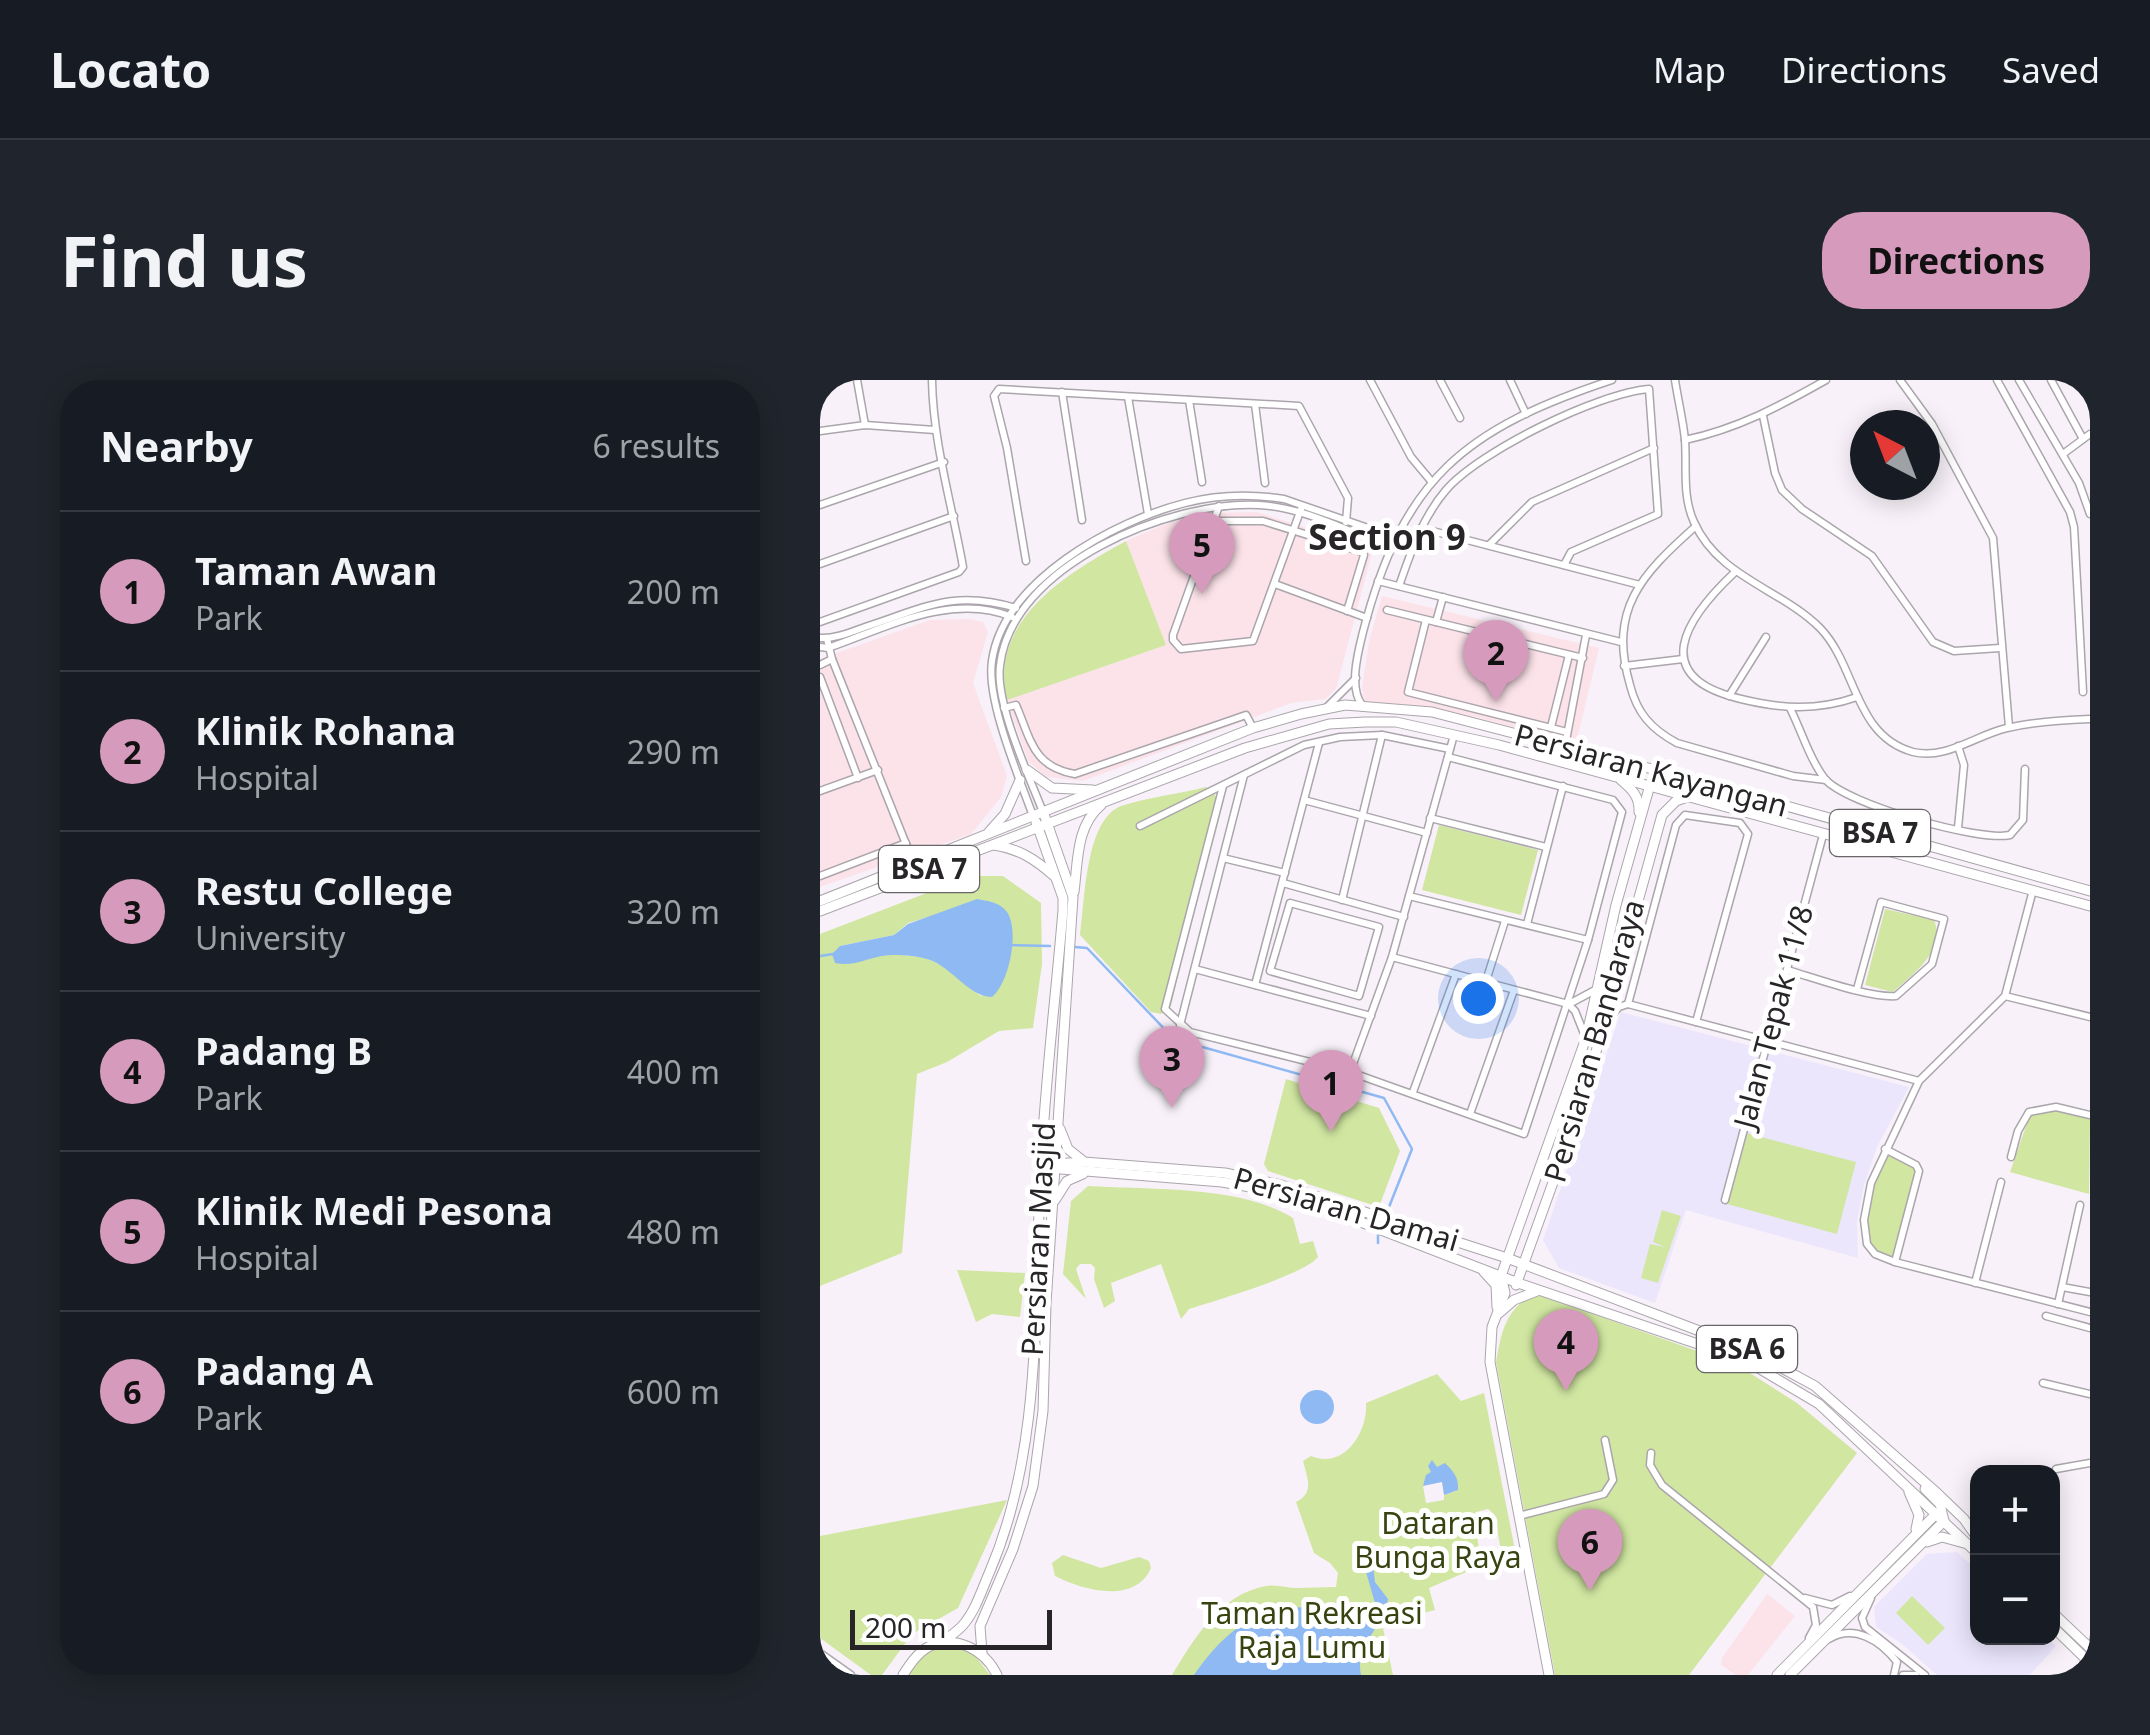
<!DOCTYPE html>
<html lang="en">
<head>
<meta charset="utf-8">
<style>
	:root { --surface:#171b24; --page:#20242c; --text:#f1f3f6; --muted:#9ea1a6; --line:#363941; --accent:#d69bbc }
	body { margin:0; font-family:"Noto Sans",sans-serif; background:var(--page); color:var(--text) }
	.controls { position:absolute; right:30px; bottom:30px; display:grid; overflow:hidden; border-radius:20px; box-shadow:0 5px 25px #0003 }
	.controls button { width:90px; height:90px; display:grid; place-items:center; padding:0; border:0; border-bottom:2px solid var(--line); background:var(--surface); color:var(--text); font:50px sans-serif }
	.compass { position:absolute; left:1030px; top:30px; width:90px; height:90px; border-radius:50%; background:var(--surface); box-shadow:0 5px 25px #0003; rotate:318deg }
	.scale { position:absolute; left:30px; bottom:25px; width:202px; box-sizing:border-box; padding-left:10px; border:5px solid #282528; border-top:0; font-size:28px; line-height:35px; white-space:nowrap; color:#282528; -webkit-text-stroke:8px #fff; paint-order:stroke }
	.you { position:absolute; left:658px; top:618px; width:35px; height:35px; margin:-25px; border:8px solid #fff; border-radius:50%; background:#1a73e8; box-shadow:0 0 0 15px #1a73e833 }
	.badge { display:grid; place-items:center; width:65px; height:65px; border-radius:50%; background:var(--accent); color:#111; font-size:32px; font-weight:700 }
	.pin { position:absolute; translate:-50% -82px; filter:drop-shadow(0 2px 5px #0008) }
	.pin::after { content:''; position:absolute; top:52px; width:35px; height:30px; background:inherit; clip-path:polygon(0 0,100% 0,50% 100%) }
	.list { margin:0; padding:0; list-style:none }
	h2 { display:flex; justify-content:space-between; align-items:center; height:130px; margin:0; padding:0 40px; font-size:42px }
	h2 small { font-size:32px; font-weight:400; color:var(--muted) }
	.list li { display:grid; grid-template-columns:65px 1fr auto; gap:30px; align-items:center; box-sizing:border-box; height:160px; padding:0 40px; border-top:2px solid var(--line) }
	.list b { display:block; font-size:38px; white-space:nowrap }
	.list p { margin:0; font-size:32px; white-space:nowrap; color:var(--muted) }
	.list em { font-size:32px; font-style:normal; color:var(--muted) }
	.map { position:relative; flex:none; width:1270px; height:1295px; overflow:hidden; border-radius:40px }
	header { display:flex; align-items:center; gap:60px; box-sizing:border-box; height:140px; padding:0 50px; background:var(--surface); border-bottom:2px solid var(--line) }
	header strong { font-size:48px }
	nav { display:flex; gap:55px; margin-inline-start:auto; font-size:35px }
	.intro { display:flex; align-items:center; justify-content:space-between; box-sizing:border-box; height:240px; padding:0 60px }
	h1 { margin:0; font-size:70px }
	.button { padding:25px 45px; border-radius:40px; background:var(--accent); color:#111; font-size:35px; font-weight:700 }
	main { display:flex; gap:60px; padding:0 60px }
	aside { flex:1; background:var(--surface); border-radius:40px; box-shadow:0 5px 25px #0003 }
	.map>svg:first-child { display:block }
</style>
</head>
<body>
<header>
<strong>Locato</strong>
<nav><a>Map</a><a>Directions</a><a>Saved</a></nav>
</header>
<div class="intro"><h1>Find us</h1><a class="button">Directions</a></div>
<main>
<aside>
<h2>Nearby<small>6 results</small></h2>
<ul class="list">
<li><span class="badge">1</span><div><b>Taman Awan</b><p>Park</p></div><em>200 m</em></li>
<li><span class="badge">2</span><div><b>Klinik Rohana</b><p>Hospital</p></div><em>290 m</em></li>
<li><span class="badge">3</span><div><b>Restu College</b><p>University</p></div><em>320 m</em></li>
<li><span class="badge">4</span><div><b>Padang B</b><p>Park</p></div><em>400 m</em></li>
<li><span class="badge">5</span><div><b>Klinik Medi Pesona</b><p>Hospital</p></div><em>480 m</em></li>
<li><span class="badge">6</span><div><b>Padang A</b><p>Park</p></div><em>600 m</em></li>
</ul>
</aside>
<div class="map">
<svg width="1270" height="1295" viewBox="0 0 1270 1295">
	<rect width="100%" height="100%" fill="#f8f1f9"/>
	<g fill="#fce2e9">
		<path d="M437,132L553,169L516,309L505,319L471,323L263,401L226,397L208,381L187,320L346,265L306,161L348,143L392,133Z"/>
		<path d="M562,216L779,268L756,364L656,337L583,324L545,323L542,308L549,261Z"/>
		<path d="M149,239L163,242L168,252L153,303L187,396L181,417L151,454L0,507V279L110,240Z"/>
		<path d="M947,1214L975,1236L928,1295H916L901,1285L902,1278Z"/>
	</g>
	<g fill="#ebe6fc">
		<path d="M801,632L1089,707L1057,767L1044,805L1037,842L1038,878L866,830L835,923L739,888L723,860Z"/>
		<path d="M1137,1172L1157,1190L1158,1258H1227L1236,1266L1210,1295H1117L1082,1264L1056,1247L1054,1227L1107,1174Z"/>
	</g>
	<g fill="#d0e6a1" fill-rule="evenodd">
		<path d="M306,161L346,265L187,320C168,240 246,194 306,161Z"/>
		<path d="M386,407L394,413L398,422L351,626L341,634L331,632L260,555C265,521 265,440 301,426C328,417 359,414 386,407Z"/>
		<path d="M619,445L718,470L701,535L602,510Z"/>
		<path d="M151,496H183L221,523L222,584L213,648L179,651L127,682L97,694L82,873L0,906V554ZM112,536L162,617L125,587L106,578L20,566L74,555L88,543Z"/>
		<path d="M1065,529L1114,540C1127,570 1093,594 1073,612L1045,605Z"/>
		<path d="M466,699L559,728L580,771L559,827L448,791L444,784Z"/>
		<path d="M1237,729L1270,737L1269,814L1190,792L1210,735Z"/>
		<path d="M926,753L1036,782L1017,854L907,824Z"/>
		<path d="M1066,773L1094,786L1097,791L1073,880C1066,876 1057,874 1052,867C1034,843 1056,796 1066,773Z"/>
		<path d="M268,806C330,810 420,805 473,838L480,864L493,861L498,877C484,895 396,920 369,929L361,939L341,884L291,903L295,921L284,928L274,899L275,888L271,884H260L256,889L266,919L243,894L251,821Z"/>
		<path d="M842,830L861,836L838,903L821,898L830,864L845,867L833,862Z"/>
		<path d="M137,890L205,893L200,937L172,934L156,942Z"/>
		<path d="M714,913L919,986L977,1023L1037,1073L869,1295H735L676,982C682,950 685,931 714,913Z"/>
		<path d="M617,994L641,1021L664,1013L697,1180L688,1188L684,1185L674,1134L668,1129L656,1132L654,1135L661,1183L658,1187L609,1208L615,1230L562,1243L573,1295H352C374,1259 400,1214 446,1206C456,1204 467,1208 477,1208C490,1208 503,1207 516,1207L518,1193L510,1183L494,1173L476,1122C495,1113 487,1097 483,1081L491,1076C524,1090 548,1052 546,1023ZM623,1086L636,1111L624,1115V1120L606,1123L603,1106L612,1092Z"/>
		<path d="M187,1120L138,1228L92,1254L62,1295H51L0,1258V1156Z"/>
		<path d="M243,1175L281,1188L319,1177L329,1181L331,1188C315,1225 262,1210 235,1196L232,1183Z"/>
		<path d="M1092,1216L1125,1248L1108,1265L1076,1233Z"/>
		<path d="M126,1266L153,1273L170,1295H85C97,1278 106,1271 126,1266Z"/>
	</g>
	<g fill="#8eb9f3">
		<path d="M157,519C167,521 180,522 187,532C200,551 189,603 172,617C146,616 130,583 103,578C91,575 74,574 62,576C46,579 31,587 15,583L12,574L20,566L74,555L88,544Z"/>
		<circle cx="497" cy="1027" r="17"/>
		<path d="M612,1080L617,1087L625,1083C633,1091 639,1097 638,1110L624,1115L622,1102L603,1106L606,1095L611,1092L608,1086Z"/>
		<path d="M553,1185L555,1202L568,1219C564,1248 534,1264 541,1295H374C407,1248 441,1222 501,1228C518,1230 530,1240 547,1240L557,1230L546,1192Z"/>
	</g>
	<g fill="none" stroke-linecap="round" stroke-linejoin="round">
		<g stroke="#8eb9f3" stroke-width="2.5">
			<path d="M190,565L230,566"/>
			<path d="M255,567L267,568L354,659L564,718L592,769L567,832"/>
			<path d="M0,576L13,574"/>
			<path d="M558,855V863"/>
			<path d="M553,1189L559,1178"/>
		</g>
		<g stroke="#aba5ac" stroke-width="9">
			<g id="minor">
				<path d="M37,0L45,45"/>
				<path d="M550,0L591,77L611,101"/>
				<path d="M620,0L640,38"/>
				<path d="M690,0L706,34"/>
				<path d="M855,0C858,20 863,40 865,60C867,88 862,116 874,142C898,197 961,209 1000,248C1037,286 1034,356 1093,372C1126,380 1156,355 1187,348C1213,342 1243,340 1270,339"/>
				<path d="M1080,0L1112,44L1173,158L1189,347"/>
				<path d="M1177,0L1250,132L1254,147L1263,312"/>
				<path d="M1199,0L1259,103L1270,134"/>
				<path d="M1231,0L1263,59"/>
				<path d="M242,12L262,140"/>
				<path d="M308,17L328,134"/>
				<path d="M369,20L382,102"/>
				<path d="M435,24L445,103"/>
				<path d="M943,36L955,93L962,110L982,129L1052,176L1113,262L1134,271L1180,268"/>
				<path d="M0,51L45,45L115,50"/>
				<path d="M865,60C917,49 960,26 1006,0"/>
				<path d="M1243,74L1270,54"/>
				<path d="M0,125L124,82"/>
				<path d="M399,126L353,255V260L361,269L433,261L481,129"/>
				<path d="M396,141H443L542,172L544,175L527,231"/>
				<path d="M876,146C821,195 788,229 810,305C817,333 831,349 857,363L973,396L1006,400"/>
				<path d="M601,148L820,205"/>
				<path d="M669,165L712,122L834,68"/>
				<path d="M206,181L187,68L174,16L179,9L479,26L528,118L526,142"/>
				<path d="M0,184L134,136"/>
				<path d="M915,192C865,239 827,297 921,319C962,329 997,331 1037,317"/>
				<path d="M558,201L801,262"/>
				<path d="M455,204L547,238"/>
				<path d="M579,206C591,172 602,138 626,110C660,71 778,13 829,9L838,134L751,172L744,185"/>
				<path d="M567,230L763,278"/>
				<path d="M606,240L588,312L747,352"/>
				<path d="M0,242L139,192L143,187C132,125 113,63 112,0"/>
				<path d="M616,242L623,217"/>
				<path d="M0,258C15,259 31,252 45,247C104,228 133,209 196,228"/>
				<path d="M7,259L12,279L94,484"/>
				<path d="M0,267L8,268C66,248 131,212 192,237"/>
				<path d="M0,285L12,279"/>
				<path d="M804,286L863,279"/>
				<path d="M0,297L38,398"/>
				<path d="M909,316L946,257"/>
				<path d="M543,326C528,309 538,272 543,252C583,98 644,49 792,0"/>
				<path d="M507,327L536,298"/>
				<path d="M184,328L196,325C211,360 213,387 255,394L426,335L433,348"/>
				<path d="M970,328C981,350 990,380 1005,399C1026,424 1159,462 1190,455L1203,440L1205,389"/>
				<path d="M731,347L749,275"/>
				<path d="M745,366L766,255"/>
				<path d="M403,406L345,629L370,652L530,692L704,754L768,560L802,432L793,420L628,377"/>
				<path d="M0,411L58,390"/>
				<path d="M484,420L607,453"/>
				<path d="M223,432C209,396 175,323 180,286C191,185 351,120 439,125C484,127 529,152 570,167"/>
				<path d="M213,436C199,397 166,320 172,281C183,201 294,141 365,123C396,115 432,114 464,119L574,157"/>
				<path d="M610,438L726,467"/>
				<path d="M320,446L484,365L520,357L562,355L630,369"/>
				<path d="M1138,448L1144,385L1138,366"/>
				<path d="M403,478L465,493"/>
				<path d="M0,496L86,463"/>
				<path d="M463,503L584,537"/>
				<path d="M1213,510L1185,616L1099,701L1051,803L1044,840L1047,864L1055,874L1075,882L1270,932"/>
				<path d="M589,516L768,560"/>
				<path d="M522,520L562,355"/>
				<path d="M470,523L559,547L539,616L450,591Z"/>
				<path d="M707,544L743,406"/>
				<path d="M572,577L748,624L755,631L765,656"/>
				<path d="M375,589L551,636"/>
				<path d="M967,590C995,598 1049,618 1076,616L1112,584L1124,539L1061,522L1037,609"/>
				<path d="M666,601L685,541"/>
				<path d="M435,605L499,363"/>
				<path d="M1185,616L1270,637"/>
				<path d="M749,624L777,609"/>
				<path d="M808,624L856,445L865,435L920,443L928,454L876,642"/>
				<path d="M787,640L799,627L808,624L1099,701"/>
				<path d="M360,645L424,395"/>
				<path d="M530,692L572,577L634,355"/>
				<path d="M593,712L636,594"/>
				<path d="M650,734L694,610"/>
				<path d="M1065,769L1096,785L1099,791L1075,882"/>
				<path d="M1191,777L1198,751L1209,732L1236,727L1270,735"/>
				<path d="M905,820L1003,455"/>
				<path d="M1155,903L1181,802"/>
				<path d="M1242,907L1270,912"/>
				<path d="M1238,924L1260,825"/>
				<path d="M1226,936L1270,948"/>
				<path d="M1223,1003L1270,1014"/>
				<path d="M831,1073L830,1085L842,1105L993,1227L996,1245L989,1258"/>
				<path d="M1236,1089L1270,1083"/>
				<path d="M699,1136L784,1114L793,1100L785,1060"/>
				<path d="M985,1218L1012,1225L1030,1216"/>
				<path d="M1051,1218L1042,1238L1045,1247L1105,1295"/>
				<path d="M1009,1259C1034,1244 1060,1260 1077,1282L1074,1295"/>
				<path d="M0,1273L31,1295"/>
				<path d="M0,1287L11,1295"/>
				<path d="M1083,1295H1096"/>
			</g>
		</g>
		<g stroke="#aba5ac" stroke-width="11">
			<g id="major">
				<path d="M207,390L232,408L273,410"/>
				<path d="M801,400C812,409 820,417 819,432"/>
				<path d="M169,452L185,434L200,400"/>
				<path d="M174,465C199,469 215,479 234,496"/>
				<path d="M254,512C258,481 256,446 281,425"/>
				<path d="M0,521L433,348L481,334L525,325L612,332L859,396L1270,511"/>
				<path d="M0,531L425,368L509,344L545,342H576L679,365L1270,526"/>
				<path d="M240,749L248,769L262,780"/>
				<path d="M234,784L241,789L402,802L436,808L520,834L698,903L925,980L999,1024L1158,1174"/>
				<path d="M234,784L264,782L405,793L461,805L687,878L927,969L995,1006L1117,1113L1144,1139L1158,1159"/>
				<path d="M235,820L247,801L263,794"/>
				<path d="M664,892L676,905L677,927"/>
				<path d="M696,905L762,722L842,435L856,421L867,417"/>
				<path d="M679,933L694,920L717,911"/>
				<path d="M1105,1109L1120,1124L1124,1141"/>
				<path d="M1089,1112L1099,1135L1096,1149"/>
				<path d="M1107,1162L1122,1157L1144,1163"/>
				<path d="M1232,1232L1270,1268"/>
				<path d="M1232,1246L1270,1283"/>
				<path d="M119,1264C127,1258 136,1253 143,1245C156,1230 162,1209 170,1191C224,1064 213,922 221,787C225,701 236,615 243,530V518L216,442"/>
				<path d="M162,1273L160,1246L193,1169L213,1106L223,1031L226,923L253,517L225,437"/>
				<path d="M83,1295C90,1284 98,1272 110,1266C137,1255 165,1270 177,1295"/>
				<path d="M729,1295L670,982L672,947L685,913L681,896L766,658L796,525L830,405"/>
				<path d="M957,1295L1116,1134"/>
				<path d="M970,1295L1124,1141"/>
			</g>
		</g>
		<use href="#minor" stroke="#fff" stroke-width="6"/>
		<use href="#major" stroke="#fff" stroke-width="9"/>
	</g>
	<g text-anchor="middle" stroke-width="10" stroke-linejoin="round" paint-order="stroke">
		<g fill="#fff" stroke="#686668" stroke-width="2.5">
			<rect x="1010" y="430" width="100" height="46" rx="8"/>
			<rect x="59" y="466" width="100" height="46" rx="8"/>
			<rect x="877" y="946" width="100" height="46" rx="8"/>
		</g>
		<g font-size="28" font-weight="bold" fill="#282528">
			<text x="1060" y="463">BSA 7</text>
			<text x="109" y="499">BSA 7</text>
			<text x="927" y="979">BSA 6</text>
		</g>
		<g font-size="30" fill="#282528" stroke="#fff">
			<text transform="translate(831 391) rotate(15)" y="10">Persiaran Kayangan</text>
			<text transform="translate(954 637) rotate(-75)" y="10">Jalan Tepak 11/8</text>
			<text transform="translate(775 661) rotate(-74)" y="10">Persiaran Bandaraya</text>
			<text transform="translate(526 830) rotate(16)" y="10">Persiaran Damai</text>
			<text transform="translate(219 859) rotate(-87)" y="10">Persiaran Masjid</text>
		</g>
		<g font-size="30" fill="#374410" stroke="#fff">
			<text x="618" y="1154">Dataran<tspan x="618" dy="34">Bunga Raya</tspan></text>
			<text x="492" y="1244">Taman Rekreasi<tspan x="492" dy="34">Raja Lumu</tspan></text>
		</g>
		<g font-size="35" font-weight="bold" fill="#282528" stroke="#fff">
			<text x="567" y="170">Section 9</text>
		</g>
	</g>
</svg>
<div class="controls">
<button>+</button>
<button>−</button>
</div>
<svg class="compass" viewBox="-18 -18 36 36"><path d="M0-13l5 13h-10z" fill="#e53935"/><path d="M0 13l5-13h-10z" fill="#9ea1a6"/></svg>
<div class="scale">200 m</div>
<div class="you"></div>
<div class="pin badge" style="left:511px;top:752px">1</div>
<div class="pin badge" style="left:676px;top:322px">2</div>
<div class="pin badge" style="left:352px;top:728px">3</div>
<div class="pin badge" style="left:746px;top:1011px">4</div>
<div class="pin badge" style="left:382px;top:214px">5</div>
<div class="pin badge" style="left:770px;top:1211px">6</div>
</div>
</main>
</body>
</html>
